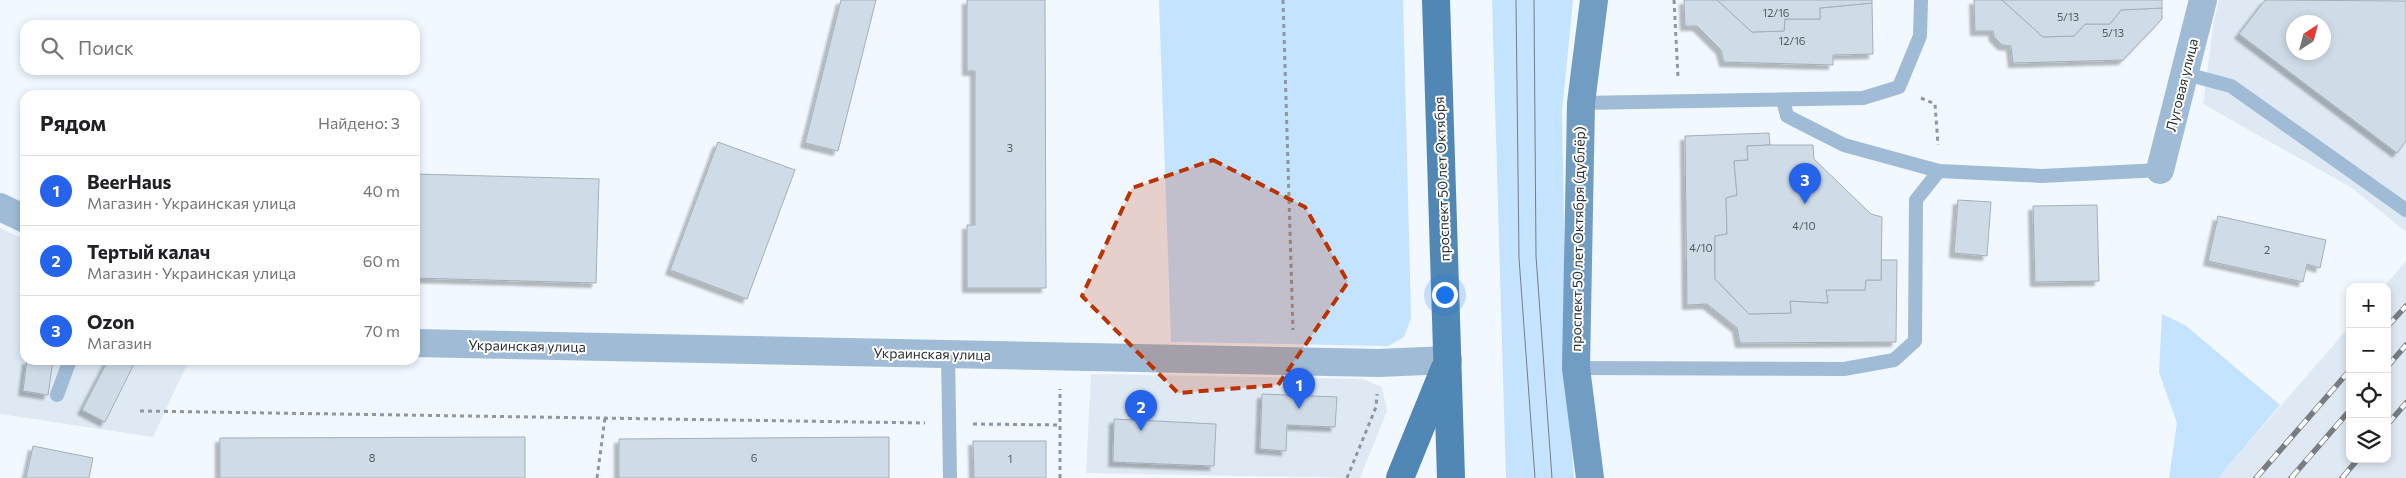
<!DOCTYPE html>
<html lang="ru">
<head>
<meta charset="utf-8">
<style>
	:root { --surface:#fff; --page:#f6f6f6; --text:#202124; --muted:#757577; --line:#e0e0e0; --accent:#2563eb }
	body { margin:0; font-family:Commissioner,sans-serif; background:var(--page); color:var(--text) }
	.controls { position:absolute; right:15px; bottom:15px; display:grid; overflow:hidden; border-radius:10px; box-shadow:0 2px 8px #0003 }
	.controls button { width:45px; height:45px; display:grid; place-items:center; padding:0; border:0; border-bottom:1px solid var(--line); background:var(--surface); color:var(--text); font:25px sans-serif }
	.compass { position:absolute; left:2286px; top:15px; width:45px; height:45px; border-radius:50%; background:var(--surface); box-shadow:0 2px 8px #0003; rotate:36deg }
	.you { position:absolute; left:1444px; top:294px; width:18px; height:18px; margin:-12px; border:4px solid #fff; border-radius:50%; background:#1a73e8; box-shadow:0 0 0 8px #1a73e833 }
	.badge { display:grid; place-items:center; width:32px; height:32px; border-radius:50%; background:var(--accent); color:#fff; font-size:16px; font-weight:700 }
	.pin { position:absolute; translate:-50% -41px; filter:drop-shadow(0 1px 2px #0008) }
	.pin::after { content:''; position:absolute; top:26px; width:18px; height:15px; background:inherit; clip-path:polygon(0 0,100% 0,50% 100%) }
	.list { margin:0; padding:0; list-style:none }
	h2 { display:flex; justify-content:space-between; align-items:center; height:65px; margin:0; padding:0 20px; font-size:21px }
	h2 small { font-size:16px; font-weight:400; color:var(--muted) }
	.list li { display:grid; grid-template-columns:32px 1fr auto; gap:15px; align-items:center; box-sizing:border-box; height:70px; padding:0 20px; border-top:1px solid var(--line) }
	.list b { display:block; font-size:19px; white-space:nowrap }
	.list p { margin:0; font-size:16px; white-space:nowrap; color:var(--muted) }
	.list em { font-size:16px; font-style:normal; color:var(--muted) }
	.icon { flex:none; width:28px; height:28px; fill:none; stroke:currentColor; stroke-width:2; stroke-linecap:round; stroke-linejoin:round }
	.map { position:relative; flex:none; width:2406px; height:478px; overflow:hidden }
	.search { position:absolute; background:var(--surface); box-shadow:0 2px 8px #0003; left:20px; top:20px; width:400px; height:55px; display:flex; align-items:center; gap:12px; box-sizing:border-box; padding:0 18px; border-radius:15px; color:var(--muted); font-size:19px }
	.panel { position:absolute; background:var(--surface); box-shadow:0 2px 8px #0003; left:20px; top:90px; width:400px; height:275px; border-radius:15px }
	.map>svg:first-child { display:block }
</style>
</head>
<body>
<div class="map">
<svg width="2406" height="478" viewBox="0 0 2406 478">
	<defs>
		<filter id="shadow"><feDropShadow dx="-4.5" dy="4.5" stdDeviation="1" flood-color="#0004"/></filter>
	</defs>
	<rect width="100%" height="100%" fill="#f1f8ff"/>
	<g fill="#dee9f3" fill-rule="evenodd">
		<path d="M2219,0H2406V232L2352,188L2203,104L2214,20ZM2294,22H2324V52H2294Z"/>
		<path d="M0,228L25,240V360H189L153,437L0,414Z"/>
		<path d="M2406,261V478H2218L2350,326V459H2387V287H2384Z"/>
		<path d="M1091,374L1363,379L1382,387L1387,411L1360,478L1086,473Z"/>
	</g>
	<g fill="#c3e3ff">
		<path d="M1159,0H1403L1411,318L1404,337L1388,346L1171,342Z"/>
		<path d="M1492,0H1573L1562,112L1567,393L1574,478H1506Z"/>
		<path d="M2162,314L2185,325L2280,405L2218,478H2169L2177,423L2159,372Z"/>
	</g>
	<g fill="#cfdce7" stroke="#a3afba" fill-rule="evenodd" filter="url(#shadow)">
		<path d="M841,0H876L838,151L805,143Z"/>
		<path d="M967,0H1045L1046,288H967V225H975V71H967Z"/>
		<path d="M1684,0H1717L1752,32L1784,31L1785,19H1820V8L1872,3L1873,54L1833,55V65L1724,62L1721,50L1697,26H1685Z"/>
		<path d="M1717,0H1872V3L1820,8V19H1785L1784,31L1752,32Z"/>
		<path d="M1974,0H2002L2043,37L2074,36L2085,24H2110L2121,10L2162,8V19L2123,60L2013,63L2011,46L2002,45L1994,37L1993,31H1975Z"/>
		<path d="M2002,0H2162V8L2121,10L2110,24H2085L2074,36L2043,37Z"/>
		<path d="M2265,0L2406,1V141L2397,153L2239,34ZM2294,22H2324V52H2294Z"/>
		<path d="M1769,133L1770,145L1747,146L1748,160L1734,161L1737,195L1726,198L1727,234L1715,236V279L1749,314L1791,313L1790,301L1828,303L1826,290H1865L1866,280H1881V260H1897L1896,342L1740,343L1737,328L1707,304L1687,305L1685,136Z"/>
		<path d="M718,142L795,170L747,299L670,270Z"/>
		<path d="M1770,145H1813L1814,159L1871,214L1882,217L1881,280H1866L1865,290H1826L1828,303L1790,301L1791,313L1749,314L1715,279V236L1727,234L1726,198L1737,195L1734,161L1748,160L1747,146Z"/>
		<path d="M415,174L599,179L596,283L415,278Z"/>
		<path d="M1958,200L1991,202L1987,256L1954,253Z"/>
		<path d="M2097,205L2099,281L2035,282L2033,206Z"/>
		<path d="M2218,216L2326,240L2320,268L2307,264L2303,282L2208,261Z"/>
		<path d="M27,360H53L48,395L23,391Z"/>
		<path d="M108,360H136L105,422L82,410Z"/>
		<path d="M1262,394L1337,397L1335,427L1287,425L1286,451L1260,449Z"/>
		<path d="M1114,419L1216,424L1214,466L1113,462Z"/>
		<path d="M525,437V478H220V438Z"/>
		<path d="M889,437V478H619V439Z"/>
		<path d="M973,441H1046V478H974Z"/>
		<path d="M33,446L93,458L89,478H26Z"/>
	</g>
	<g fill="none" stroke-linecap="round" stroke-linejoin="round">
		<g stroke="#90969c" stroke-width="3" stroke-dasharray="4 4" stroke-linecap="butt">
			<path d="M1283,0L1293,330"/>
			<path d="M1674,0L1678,77"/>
			<path d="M1921,98L1935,104L1938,145"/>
			<path d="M140,411L925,423"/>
			<path d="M973,424L1060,425"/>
			<path d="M597,478L605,418"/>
			<path d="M1060,478V389"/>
			<path d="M1347,478L1376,407L1377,394"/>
		</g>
		<g stroke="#9fbbd5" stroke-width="14">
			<path d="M2186,74L2231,86L2406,210"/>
			<path d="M1783,100L1787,116L1844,145L1939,171L2042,176L2160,170"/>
			<path d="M1581,103L1863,98L1899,87L1920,36L1921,0"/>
			<path d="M948,354L950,478"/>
			<path d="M1576,368L1844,369L1894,360L1915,341L1916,200L1939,171"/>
			<path d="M57,395L70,360"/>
		</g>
		<g stroke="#9fbbd5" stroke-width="28">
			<path d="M2160,170L2203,0"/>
			<path d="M0,207L25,219"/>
			<path d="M415,343L1379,363L1448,360"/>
		</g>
		<path stroke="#729dc2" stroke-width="28" d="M1590,478L1576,368L1581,103L1594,0"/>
		<g stroke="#5187b5" stroke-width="28">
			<path d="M1436,0L1451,478"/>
			<path d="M1400,478L1444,370"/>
		</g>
		<g stroke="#777d82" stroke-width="1">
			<path d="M1516,0L1519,258L1535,478"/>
			<path d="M1534,0L1536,256L1552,478"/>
		</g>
		<g stroke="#777d82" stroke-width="5.5">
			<g id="rail">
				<path d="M2387,327L2406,306"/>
				<path d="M2387,367L2406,345"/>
				<path d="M2387,425L2406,403"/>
				<path d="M2256,478L2350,370"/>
				<path d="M2291,478L2350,410"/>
				<path d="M2342,478L2358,459"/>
			</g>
		</g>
		<use href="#rail" stroke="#fff" stroke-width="4" stroke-dasharray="11" stroke-linecap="butt"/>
	</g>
	<path fill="#bc3301" fill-opacity="0.2" stroke="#bc3301" stroke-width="4" stroke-dasharray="10 6" stroke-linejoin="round" d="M1213,160L1305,207L1348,282L1278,385L1178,393L1082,296L1132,188Z"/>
	<g text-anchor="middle" stroke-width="4" stroke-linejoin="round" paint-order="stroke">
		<g font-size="11" fill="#525a5f">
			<text x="1776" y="17">12/16</text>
			<text x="2068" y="21">5/13</text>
			<text x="2113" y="37">5/13</text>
			<text x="1792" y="45">12/16</text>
			<text x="1010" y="152">3</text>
			<text x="1804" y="230">4/10</text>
			<text x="1701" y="252">4/10</text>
			<text x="2267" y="254">2</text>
			<text x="372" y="462">8</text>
			<text x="754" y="462">6</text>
			<text x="1010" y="463">1</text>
		</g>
		<g font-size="14" fill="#292e32" stroke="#fff">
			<text transform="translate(2182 85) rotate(-76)" y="5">Луговая улица</text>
			<text transform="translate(1442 179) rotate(-92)" y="5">проспект 50 лет Октября</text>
			<text transform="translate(1578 239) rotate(-89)" y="5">проспект 50 лет Октября (дублёр)</text>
			<text transform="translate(527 346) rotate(1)" y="5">Украинская улица</text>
			<text transform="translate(932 354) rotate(1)" y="5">Украинская улица</text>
		</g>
	</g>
</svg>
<div class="controls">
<button>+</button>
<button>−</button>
<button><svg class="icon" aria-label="locate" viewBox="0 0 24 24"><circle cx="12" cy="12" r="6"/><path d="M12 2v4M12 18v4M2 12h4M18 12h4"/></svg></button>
<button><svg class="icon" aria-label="layers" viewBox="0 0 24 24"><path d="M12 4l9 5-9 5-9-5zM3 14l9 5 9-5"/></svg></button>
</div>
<svg class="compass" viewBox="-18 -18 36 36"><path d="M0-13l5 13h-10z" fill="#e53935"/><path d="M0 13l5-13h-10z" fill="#757577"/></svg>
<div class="you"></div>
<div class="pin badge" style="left:1299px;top:409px">1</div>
<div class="pin badge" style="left:1141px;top:431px">2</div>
<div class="pin badge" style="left:1805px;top:204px">3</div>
<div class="search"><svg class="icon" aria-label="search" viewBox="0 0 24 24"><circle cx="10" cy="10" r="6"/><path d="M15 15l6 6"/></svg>Поиск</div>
<section class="panel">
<h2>Рядом<small>Найдено: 3</small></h2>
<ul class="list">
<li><span class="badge">1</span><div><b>BeerHaus</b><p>Магазин · Украинская улица</p></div><em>40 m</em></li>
<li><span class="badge">2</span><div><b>Тертый калач</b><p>Магазин · Украинская улица</p></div><em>60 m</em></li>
<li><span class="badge">3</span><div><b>Ozon</b><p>Магазин</p></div><em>70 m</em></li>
</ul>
</section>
</div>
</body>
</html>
